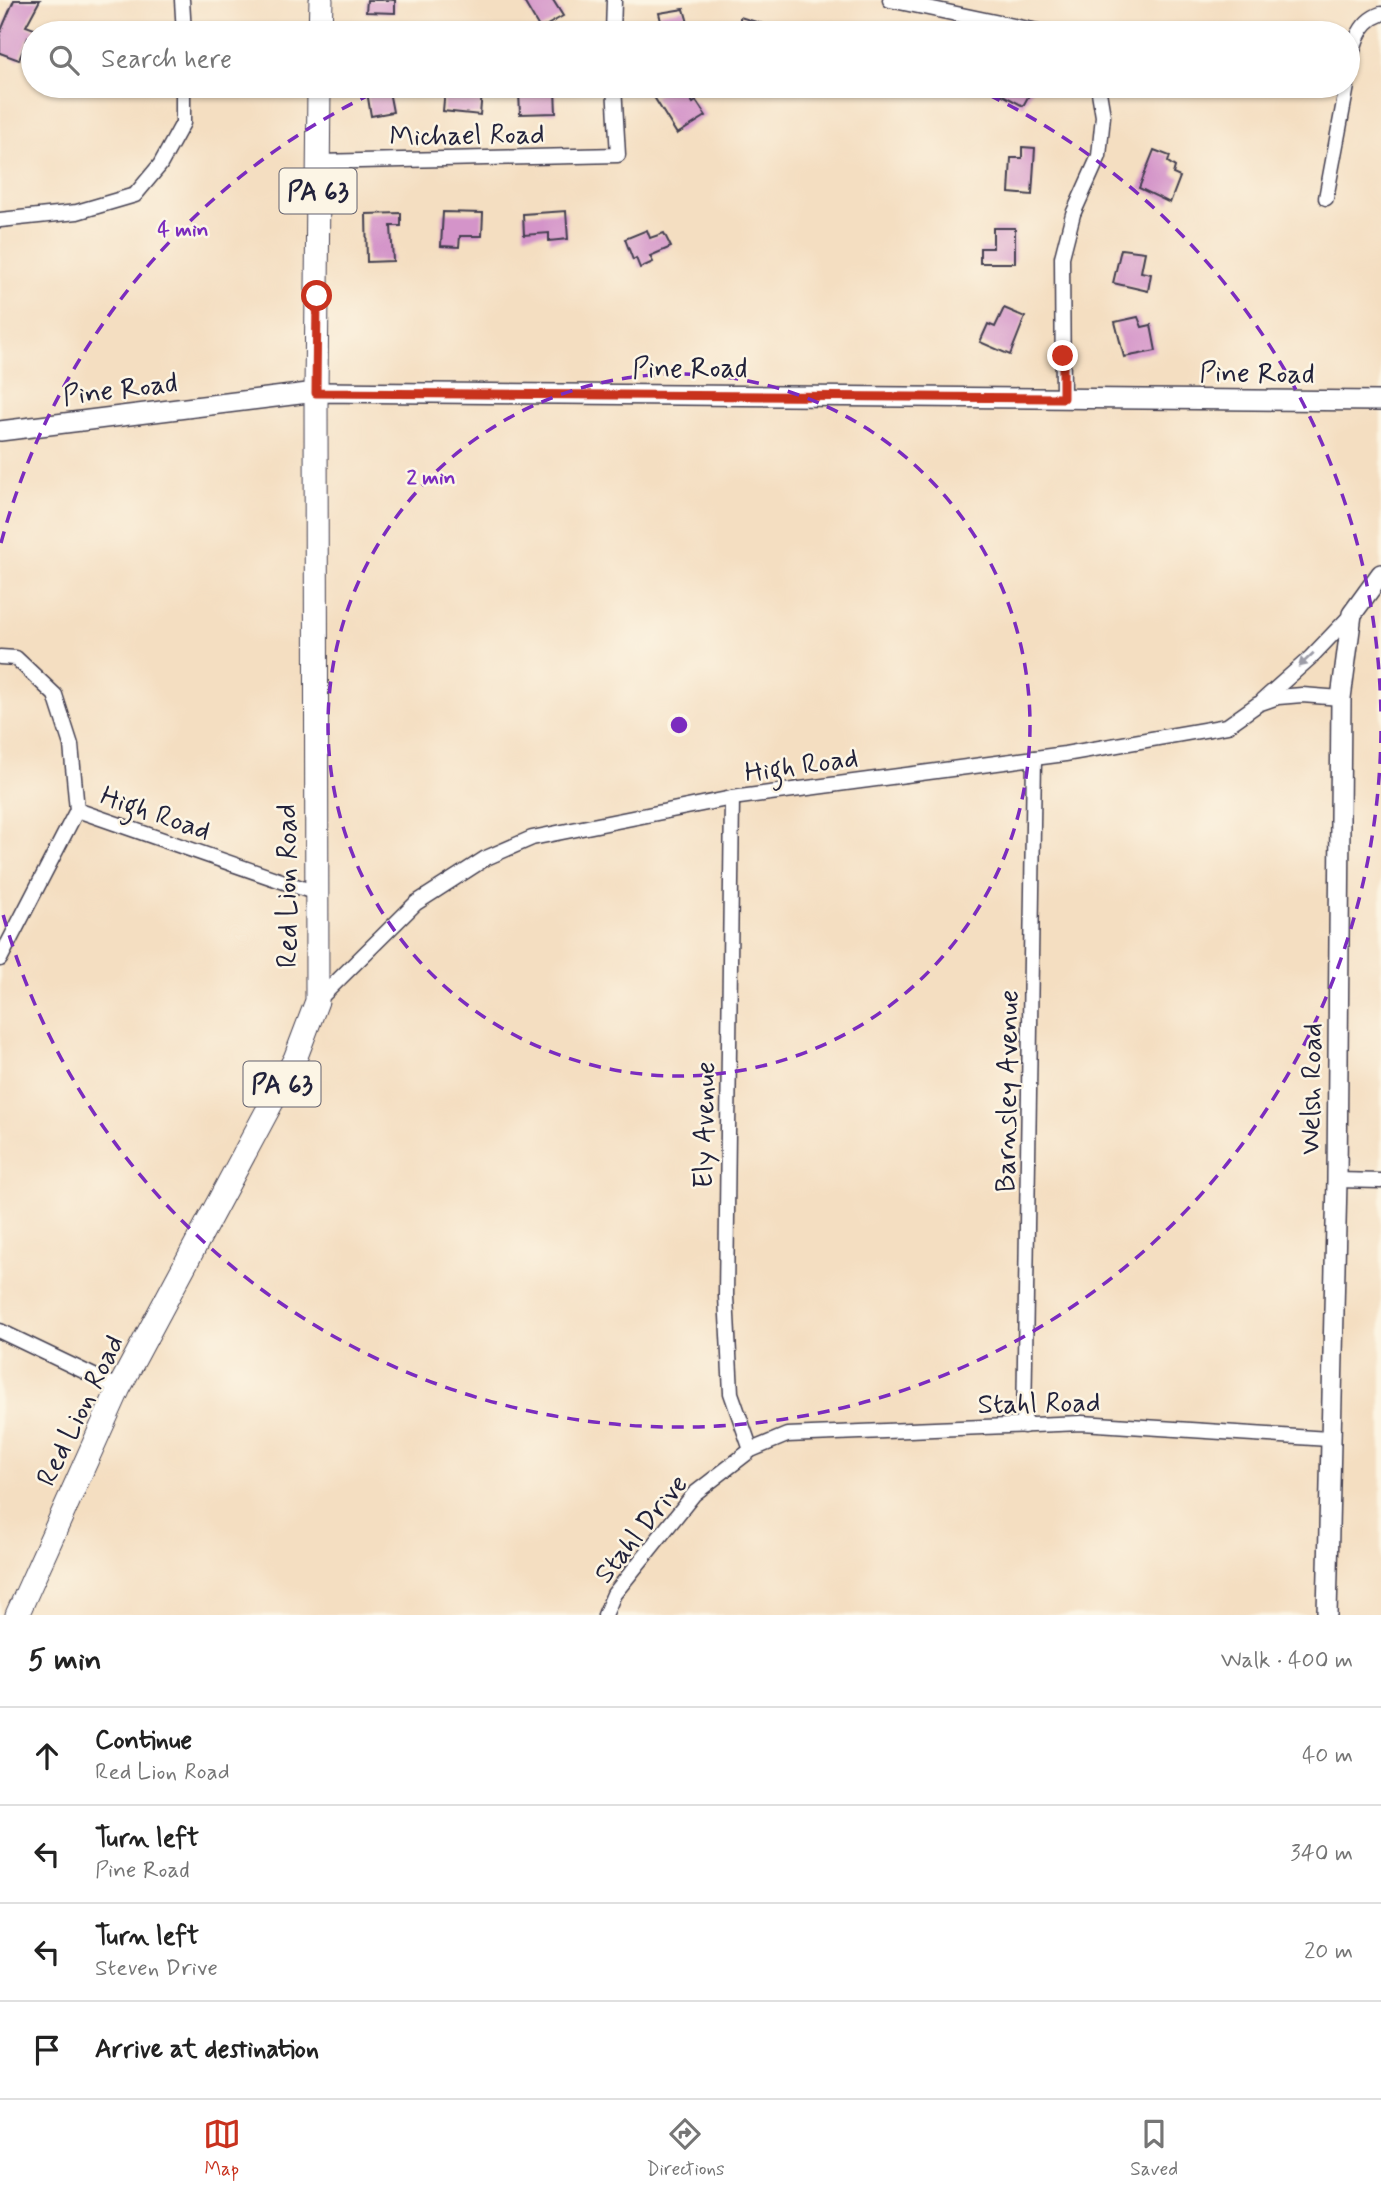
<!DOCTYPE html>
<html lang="en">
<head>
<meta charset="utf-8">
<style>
	:root { --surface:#fff; --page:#f6f6f6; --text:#222; --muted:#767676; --line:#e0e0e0; --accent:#c8321e }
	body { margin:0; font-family:Mynerve,sans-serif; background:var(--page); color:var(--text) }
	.stop { position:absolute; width:21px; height:21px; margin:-16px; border:5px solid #c8321e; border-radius:50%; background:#fff }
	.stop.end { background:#c8321e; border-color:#fff; box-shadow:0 2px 7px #0008 }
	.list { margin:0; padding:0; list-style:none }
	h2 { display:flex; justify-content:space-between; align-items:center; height:91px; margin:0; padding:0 28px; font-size:30px }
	h2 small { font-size:23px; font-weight:400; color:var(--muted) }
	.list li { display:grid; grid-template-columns:46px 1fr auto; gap:21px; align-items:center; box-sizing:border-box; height:98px; padding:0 28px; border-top:2px solid var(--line) }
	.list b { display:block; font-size:26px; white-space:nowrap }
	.list p { margin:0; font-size:23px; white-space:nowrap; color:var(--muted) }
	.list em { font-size:23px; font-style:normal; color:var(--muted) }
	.icon { flex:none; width:38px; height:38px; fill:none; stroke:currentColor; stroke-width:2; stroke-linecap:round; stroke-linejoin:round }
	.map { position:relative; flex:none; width:1381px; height:1615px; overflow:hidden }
	.search { position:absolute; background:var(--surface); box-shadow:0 2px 5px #0004; left:21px; right:21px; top:21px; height:77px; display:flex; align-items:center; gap:18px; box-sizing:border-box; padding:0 24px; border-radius:38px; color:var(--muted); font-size:26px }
	.sheet { height:483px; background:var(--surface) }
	nav { display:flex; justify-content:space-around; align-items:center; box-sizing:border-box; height:98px; border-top:2px solid var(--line); background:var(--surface); font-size:19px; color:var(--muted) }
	nav a { display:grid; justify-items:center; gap:4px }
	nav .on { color:var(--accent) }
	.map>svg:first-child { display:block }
</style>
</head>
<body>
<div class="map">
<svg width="1381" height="1615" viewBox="0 0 1381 1615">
	<rect width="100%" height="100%" fill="#fcf5e5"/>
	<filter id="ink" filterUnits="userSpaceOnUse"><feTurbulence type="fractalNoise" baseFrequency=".0143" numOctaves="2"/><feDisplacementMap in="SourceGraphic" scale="14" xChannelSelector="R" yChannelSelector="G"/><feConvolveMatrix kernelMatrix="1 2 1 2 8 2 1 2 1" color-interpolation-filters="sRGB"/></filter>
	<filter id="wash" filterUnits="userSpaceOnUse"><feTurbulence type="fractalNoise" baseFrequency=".00686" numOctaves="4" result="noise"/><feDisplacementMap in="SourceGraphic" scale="28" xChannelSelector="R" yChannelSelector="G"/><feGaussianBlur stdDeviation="1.57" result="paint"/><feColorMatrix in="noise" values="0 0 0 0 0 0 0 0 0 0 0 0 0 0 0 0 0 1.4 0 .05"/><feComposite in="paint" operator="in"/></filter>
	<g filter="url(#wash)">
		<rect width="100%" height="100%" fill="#f4dec1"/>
		<g id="blocks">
			<g fill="#d494c9">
				<path d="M14,0H40L26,26L37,30L33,33V41L28,38L19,60L0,53V33Z"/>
				<path d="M367,0H395V13L366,12Z"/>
				<path d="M523,0H553L563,16L540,29Z"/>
				<path d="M684,9L691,33H664L659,13Z"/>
				<path d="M740,17L783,30L782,33H740Z"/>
				<path d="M366,86H388L393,112L371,116Z"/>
				<path d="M671,86H682L693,103L696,101L706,116L677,134L654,97Z"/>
				<path d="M986,86H1034L1023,106Z"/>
				<path d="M445,88L482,92L480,115L443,111Z"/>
				<path d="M555,90L556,113L520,114L519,92Z"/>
				<path d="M1022,147L1035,148L1032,195L1009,193L1011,158H1022Z"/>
				<path d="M1154,150L1170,156L1168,162L1175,167L1173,174L1180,177L1170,203L1139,188Z"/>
				<path d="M566,211L568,239L549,241V233L524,235L523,214Z"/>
				<path d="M443,212L483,213L482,236H460L459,247L441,246Z"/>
				<path d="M401,213V226H391L393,261L367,262L366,214Z"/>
				<path d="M993,228H1015V263H980V248H993Z"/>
				<path d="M647,230L650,238L664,233L671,247L650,256L653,262L640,268L636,258L633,260L625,239Z"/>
				<path d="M1121,249L1145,252L1141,272L1151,274L1148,291L1113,283Z"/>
				<path d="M1004,308L1025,317L1010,355L980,342L988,324L995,327Z"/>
				<path d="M1138,317L1142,327L1151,325L1156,351L1124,357L1115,322Z"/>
			</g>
		</g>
	</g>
	<g filter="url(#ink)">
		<use href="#blocks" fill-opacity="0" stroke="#423e4f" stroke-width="2"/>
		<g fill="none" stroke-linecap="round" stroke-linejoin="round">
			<g stroke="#423e4f" stroke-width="17">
				<g id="street">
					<path d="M182,0L184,33"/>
					<path d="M890,0L1047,33"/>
					<path d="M613,33L614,0"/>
					<path d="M1348,80C1352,55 1354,23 1381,14"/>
					<path d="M318,162L618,155L614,86"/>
					<path d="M1326,198L1347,86"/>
					<path d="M0,220L77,212L135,195L160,165L183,123V86"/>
					<path d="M1063,398L1062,257L1073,214L1099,156L1103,116L1098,86"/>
					<path d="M0,657L16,658L55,695L71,745L77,810L316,893"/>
					<path d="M1263,700L1310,658L1352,614"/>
					<path d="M732,798L726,1296L731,1393L751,1450"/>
					<path d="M0,959L77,810"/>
					<path d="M317,1001L416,903L486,858L532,838L732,798L1065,754L1227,726L1258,704L1278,697L1302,695L1341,698"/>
					<path d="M1337,1180L1381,1181"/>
					<path d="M0,1331L119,1388"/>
					<path d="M1024,1426L1034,758"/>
					<path d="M605,1615L614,1594L694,1494L751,1450L787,1435L1082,1423L1329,1439"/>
				</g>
			</g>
			<g stroke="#423e4f" stroke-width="22">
				<g id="secondary">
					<path d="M0,431L316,392L1381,401"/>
					<path d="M1327,1615L1337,1180L1341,698L1352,614L1381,574"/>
				</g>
			</g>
			<g stroke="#423e4f" stroke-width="25">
				<g id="primary">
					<path d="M320,33L321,0"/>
					<path d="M17,1615L119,1388L295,1059L317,1001L316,392L319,86"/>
				</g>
			</g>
			<use href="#street" stroke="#fff" stroke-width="14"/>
			<use href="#secondary" stroke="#fff" stroke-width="19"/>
			<use href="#primary" stroke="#fff" stroke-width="23"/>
		</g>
		<defs><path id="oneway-solid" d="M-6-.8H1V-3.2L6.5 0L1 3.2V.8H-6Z" transform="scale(1.75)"/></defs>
		<use fill="#9c9ca7" href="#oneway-solid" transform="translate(1306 660) rotate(137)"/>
	</g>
	<g fill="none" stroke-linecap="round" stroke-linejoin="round" filter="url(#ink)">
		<path stroke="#c8321e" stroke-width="9" d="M317,296L316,393L1063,398V356"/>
	</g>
	<g fill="none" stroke="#7b2cbf" stroke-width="3.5" stroke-dasharray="12 9">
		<circle cx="679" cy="725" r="351"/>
		<path d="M1381 731A702 702 0 0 1 1 907M1 543A702 702 0 0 1 388 86M563 33A702 702 0 0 1 795 33M970 86A702 702 0 0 1 1381 719"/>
	</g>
	<g text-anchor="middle" stroke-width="5" stroke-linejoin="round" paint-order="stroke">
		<g fill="#fcf5e5" stroke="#63616e" stroke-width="2">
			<rect x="279.5" y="168.5" width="77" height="45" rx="5"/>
			<rect x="243.5" y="1061.5" width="77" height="45" rx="5"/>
		</g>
		<g font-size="26" font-weight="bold" fill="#22223b">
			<text x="318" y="200">PA 63</text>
			<text x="282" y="1093">PA 63</text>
		</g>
		<g font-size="28" fill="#22223b" stroke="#fcf5e5">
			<text transform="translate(467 134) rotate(-1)" y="10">Michael Road</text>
			<text x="690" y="377">Pine Road</text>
			<text transform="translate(1257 372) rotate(1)" y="10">Pine Road</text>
			<text transform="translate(120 388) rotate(-7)" y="10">Pine Road</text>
			<text transform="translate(801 764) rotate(-8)" y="10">High Road</text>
			<text transform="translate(156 812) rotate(19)" y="10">High Road</text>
			<text transform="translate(286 886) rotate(-90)" y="10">Red Lion Road</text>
			<text transform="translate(1310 1089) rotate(-89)" y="10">Welsh Road</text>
			<text transform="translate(1006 1091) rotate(-89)" y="10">Barnsley Avenue</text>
			<text transform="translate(703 1125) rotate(-89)" y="10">Ely Avenue</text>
			<text transform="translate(1039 1402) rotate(-1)" y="10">Stahl Road</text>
			<text transform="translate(79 1410) rotate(-64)" y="10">Red Lion Road</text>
			<text transform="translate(640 1528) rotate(-51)" y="10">Stahl Drive</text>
		</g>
	</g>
	<circle cx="679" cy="725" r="10" fill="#7b2cbf" stroke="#fcf5e5" stroke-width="3.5"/>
	<g font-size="21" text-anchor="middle" font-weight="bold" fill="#7b2cbf" stroke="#fcf5e5" stroke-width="5" stroke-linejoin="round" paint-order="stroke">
		<text x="183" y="236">4 min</text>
		<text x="431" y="484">2 min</text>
	</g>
</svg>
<div class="stop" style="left:317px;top:296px"></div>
<div class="stop end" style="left:1063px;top:356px"></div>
<div class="search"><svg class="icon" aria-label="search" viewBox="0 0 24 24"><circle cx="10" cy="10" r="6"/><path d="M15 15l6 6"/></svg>Search here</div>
</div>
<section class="sheet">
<h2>5 min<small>Walk · 400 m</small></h2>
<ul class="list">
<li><svg class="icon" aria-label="ahead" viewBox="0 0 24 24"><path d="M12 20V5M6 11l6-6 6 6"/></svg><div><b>Continue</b><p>Red Lion Road</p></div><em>40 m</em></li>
<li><svg class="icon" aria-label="left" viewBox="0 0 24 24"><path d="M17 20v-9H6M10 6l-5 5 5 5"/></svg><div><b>Turn left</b><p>Pine Road</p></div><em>340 m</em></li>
<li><svg class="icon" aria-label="left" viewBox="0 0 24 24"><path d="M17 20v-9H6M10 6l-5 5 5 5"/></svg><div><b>Turn left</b><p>Steven Drive</p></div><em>20 m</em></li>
<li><svg class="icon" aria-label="arrive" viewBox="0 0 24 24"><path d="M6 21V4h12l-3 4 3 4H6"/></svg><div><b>Arrive at destination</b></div></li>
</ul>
</section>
<nav>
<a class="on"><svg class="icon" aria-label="map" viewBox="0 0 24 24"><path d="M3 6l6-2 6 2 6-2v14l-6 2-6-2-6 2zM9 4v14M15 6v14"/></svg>Map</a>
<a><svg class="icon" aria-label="directions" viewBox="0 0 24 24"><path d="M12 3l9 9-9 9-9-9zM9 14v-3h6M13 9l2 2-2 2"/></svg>Directions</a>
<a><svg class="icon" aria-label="saved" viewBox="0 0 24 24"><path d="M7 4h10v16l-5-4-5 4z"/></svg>Saved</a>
</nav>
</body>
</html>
